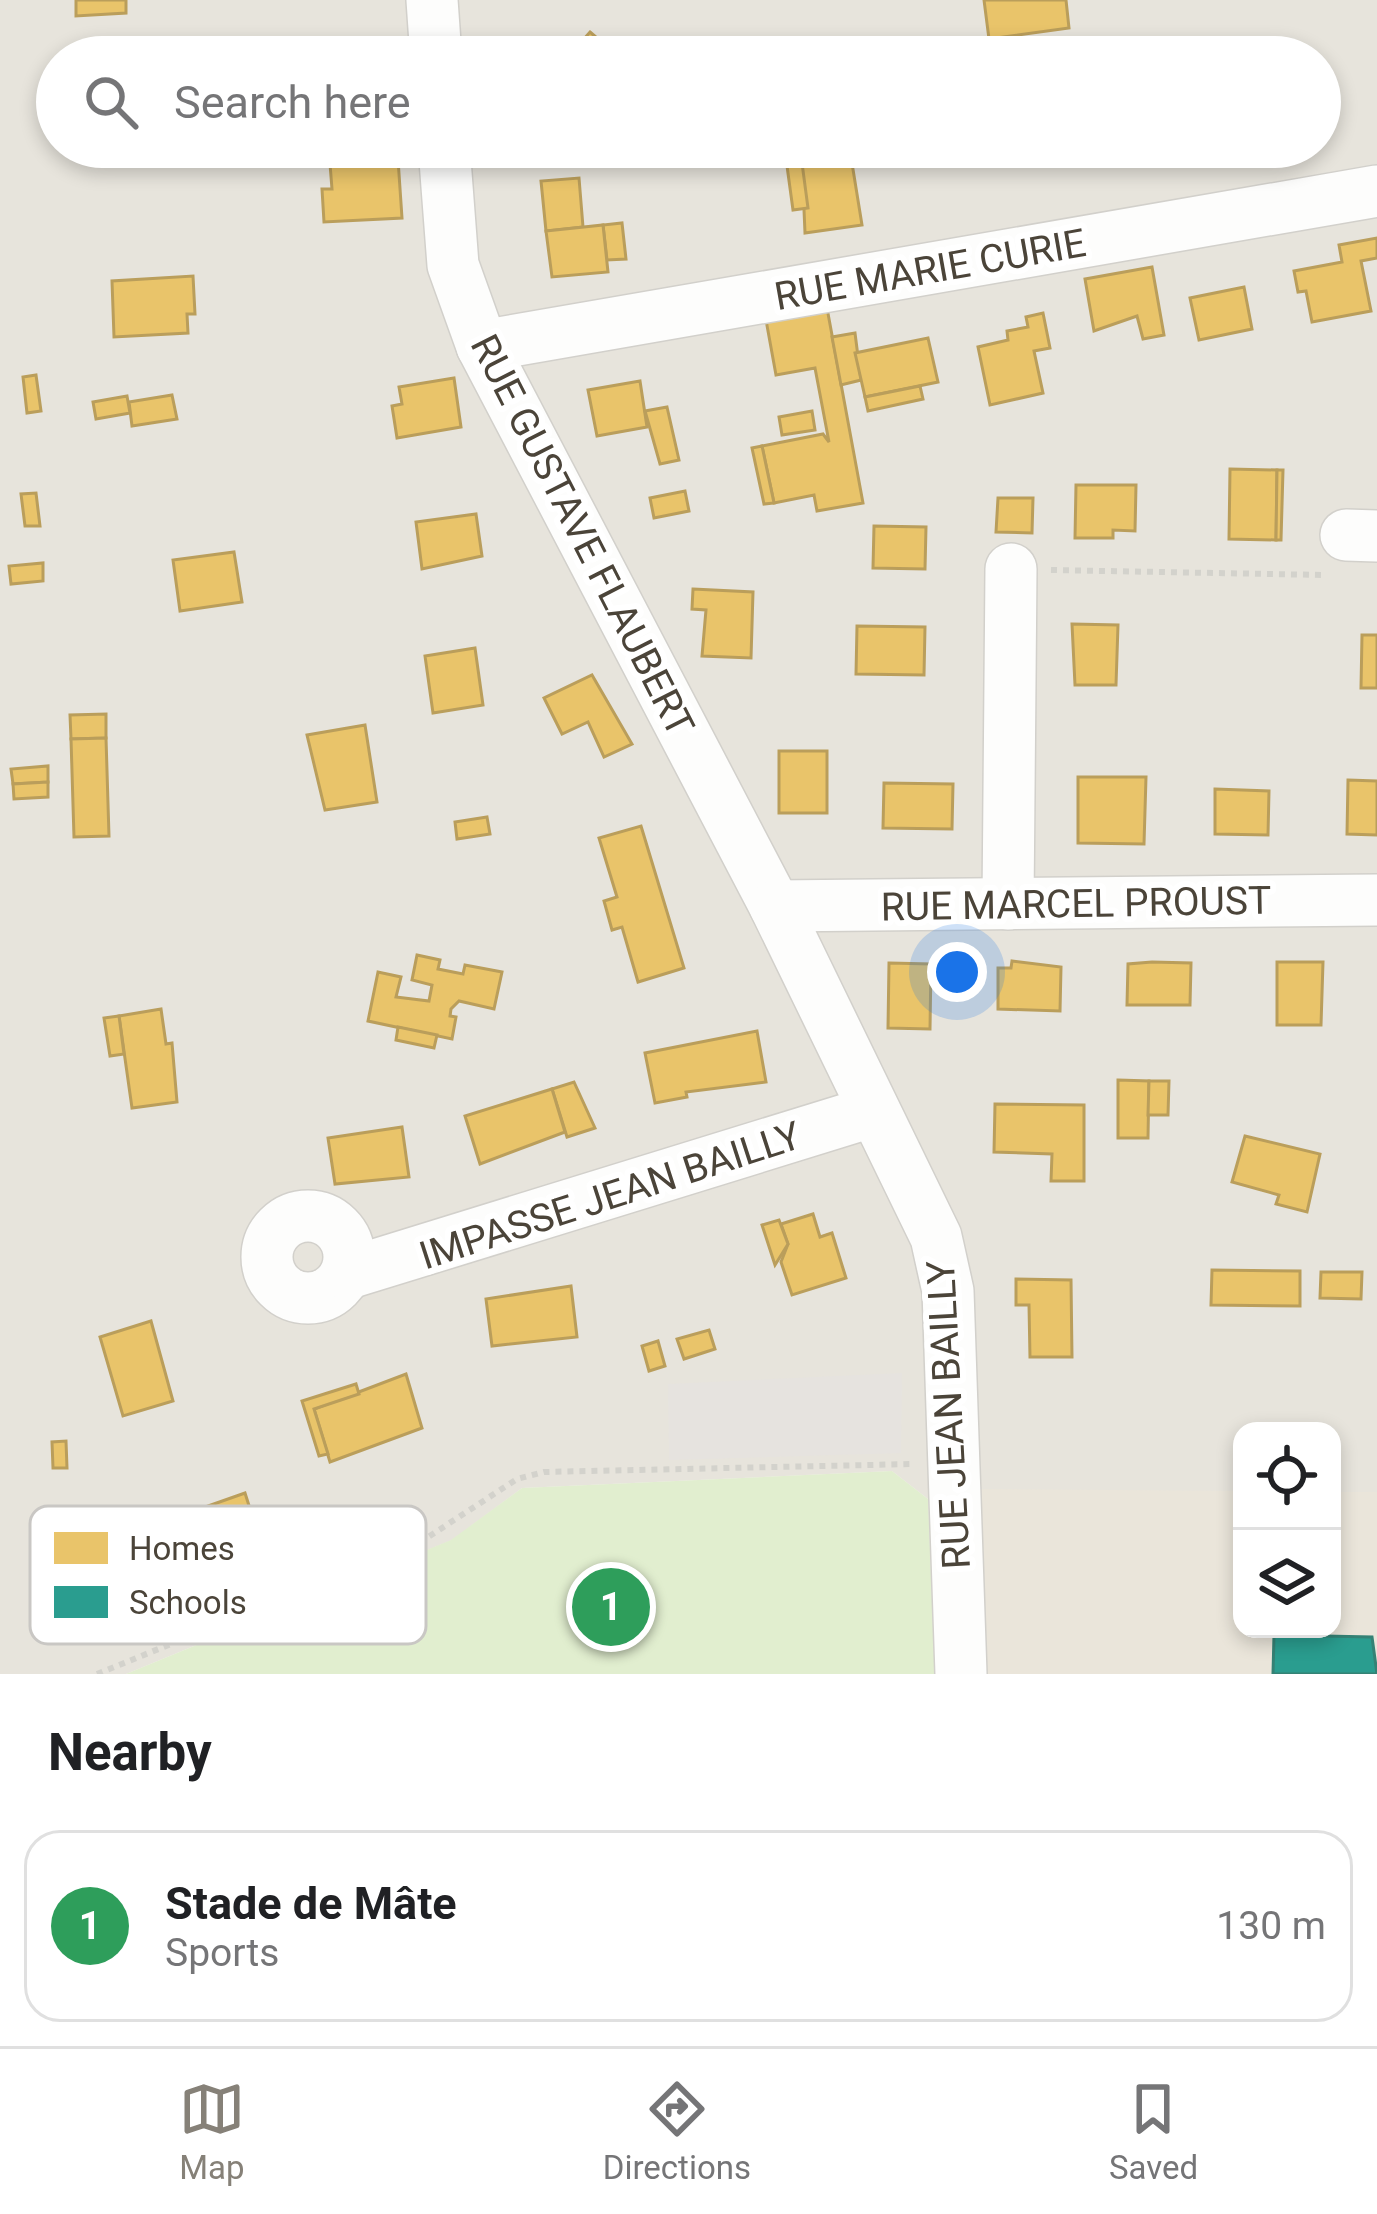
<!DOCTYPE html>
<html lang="en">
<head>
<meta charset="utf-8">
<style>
	:root { --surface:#fff; --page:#f2f2f2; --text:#202124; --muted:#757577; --line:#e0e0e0; --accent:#868178 }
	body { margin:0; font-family:Roboto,sans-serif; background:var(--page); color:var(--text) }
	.controls { position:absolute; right:36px; bottom:36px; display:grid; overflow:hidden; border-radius:24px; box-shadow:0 6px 18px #0003 }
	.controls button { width:108px; height:108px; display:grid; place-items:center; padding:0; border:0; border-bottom:3px solid var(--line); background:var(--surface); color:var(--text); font:60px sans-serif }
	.you { position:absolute; left:957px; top:972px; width:42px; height:42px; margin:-30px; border:9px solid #fff; border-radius:50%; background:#1a73e8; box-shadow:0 0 0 18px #1a73e833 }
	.badge { display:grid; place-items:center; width:78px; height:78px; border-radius:50%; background:var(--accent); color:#fff; font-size:39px; font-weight:700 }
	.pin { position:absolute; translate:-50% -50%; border:6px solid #fff; box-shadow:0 3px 12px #0006 }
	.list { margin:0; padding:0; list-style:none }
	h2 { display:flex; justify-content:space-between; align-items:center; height:156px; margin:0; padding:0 48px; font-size:51px }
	h2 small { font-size:39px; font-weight:400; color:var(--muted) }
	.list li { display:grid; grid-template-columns:78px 1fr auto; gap:36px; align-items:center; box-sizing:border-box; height:192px; margin:0 24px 24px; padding:0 24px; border:3px solid var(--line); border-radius:36px }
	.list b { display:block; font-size:45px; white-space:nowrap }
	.list p { margin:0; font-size:39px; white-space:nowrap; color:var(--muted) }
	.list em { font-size:39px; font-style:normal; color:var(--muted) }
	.icon { flex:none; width:66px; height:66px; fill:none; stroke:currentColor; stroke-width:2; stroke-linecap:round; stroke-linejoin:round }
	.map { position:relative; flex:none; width:1377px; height:1674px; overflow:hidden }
	.search { position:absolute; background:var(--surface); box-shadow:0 6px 18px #0003; left:36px; right:36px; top:36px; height:132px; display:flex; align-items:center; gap:30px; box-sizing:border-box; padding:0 42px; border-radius:66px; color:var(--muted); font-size:45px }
	.sheet { height:372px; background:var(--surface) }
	nav { display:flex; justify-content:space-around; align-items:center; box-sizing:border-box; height:168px; border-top:3px solid var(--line); background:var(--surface); font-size:33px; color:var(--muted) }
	nav a { display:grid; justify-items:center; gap:6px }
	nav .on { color:var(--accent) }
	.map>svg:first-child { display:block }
</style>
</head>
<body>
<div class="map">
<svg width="1377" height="1674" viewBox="0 0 1377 1674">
	<rect width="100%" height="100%" fill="#f4f2ee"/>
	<path fill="#e7e4dc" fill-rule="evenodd" d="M0,0H1377V1674H935L928,1499L892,1471L522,1488L452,1540L126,1674H0ZM57,57H1320V147H57ZM1242,1431H1332V1629H1242Z"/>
	<path fill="#eae5da" d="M975,1489L1242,1491V1629H1332V1492H1377V1674H980Z"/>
	<path fill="#e1eecf" d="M892,1471L928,1499L935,1674H126L451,1540L522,1488Z"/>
	<path fill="#e6e3df" d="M902,1373L901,1453L669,1460L668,1384Z"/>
	<g fill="#e9c46a" stroke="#ba9e5b" stroke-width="3">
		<path d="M76,0H126V13L76,16Z"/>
		<path d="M984,0H1066L1069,28L989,39Z"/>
		<path d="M590,32L619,57H568Z"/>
		<path d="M298,43L299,57H252L251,45Z"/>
		<path d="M851,157L862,225L805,233L802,163Z"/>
		<path d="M398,159L402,218L324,222L322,189H332L330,164Z"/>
		<path d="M802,163L808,208L793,210L787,166Z"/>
		<path d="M579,178L583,227L546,231L541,181Z"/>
		<path d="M622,223L626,259L607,260L603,225Z"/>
		<path d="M603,225L608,272L552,277L546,231Z"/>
		<path d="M1377,238V258L1361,261L1371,311L1312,322L1306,291L1298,292L1294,271L1342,262L1339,245Z"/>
		<path d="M1152,267L1164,335L1143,339L1137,316L1094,331L1085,279Z"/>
		<path d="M193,276L195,314H187L188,333L114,337L112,281Z"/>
		<path d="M1244,287L1252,329L1199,340L1190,298Z"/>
		<path d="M827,308L863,503L817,511L814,495L774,503L762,446L823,434L829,442L815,368L776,375L766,320Z"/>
		<path d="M1043,313L1050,348L1034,351L1043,393L990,405L978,347L1008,340L1007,331L1028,327L1026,317Z"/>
		<path d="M855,333L861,380L841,385L832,337Z"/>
		<path d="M928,338L938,382L865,397L855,353Z"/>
		<path d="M36,375L41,411L27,413L23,377Z"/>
		<path d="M454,378L461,427L397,438L392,406L402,404L399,387Z"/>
		<path d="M640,381L647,427L597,436L588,390Z"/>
		<path d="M920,386L923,399L868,411L865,397Z"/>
		<path d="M172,395L177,419L132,426L129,402Z"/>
		<path d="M127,396L130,413L96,419L93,402Z"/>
		<path d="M667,407L679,460L660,464L645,411Z"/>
		<path d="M812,411L815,430L782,435L779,417Z"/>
		<path d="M762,446L774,503L764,504L752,448Z"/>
		<path d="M1230,469L1277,470L1276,540L1229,539Z"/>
		<path d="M1277,470H1283L1281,540H1276Z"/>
		<path d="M1076,485H1136L1135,531L1113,530V538H1075Z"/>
		<path d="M685,491L689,511L654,518L650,498Z"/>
		<path d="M36,493L40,526H25L21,494Z"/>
		<path d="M998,498H1033L1032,533L996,532Z"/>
		<path d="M476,514L482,556L422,569L416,522Z"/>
		<path d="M874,526L926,527L925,569L873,568Z"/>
		<path d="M234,552L242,602L180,611L173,560Z"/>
		<path d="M43,563V581L11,584L9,566Z"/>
		<path d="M693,589L753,592L751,658L702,656L706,610L692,609Z"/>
		<path d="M1072,624L1118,625L1116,685H1075Z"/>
		<path d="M857,626L925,627L924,675L856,674Z"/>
		<path d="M1362,635H1377V688H1361Z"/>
		<path d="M475,648L483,705L433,713L425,656Z"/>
		<path d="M592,675L632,744L604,757L588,722L562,734L544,698Z"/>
		<path d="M106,714V738L71,739L70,715Z"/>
		<path d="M365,725L377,802L325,810L307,735Z"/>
		<path d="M106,738L109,836L74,837L71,739Z"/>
		<rect x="779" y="751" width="48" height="62"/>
		<path d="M48,766V782L13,784L11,769Z"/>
		<path d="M1078,777H1146L1144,844L1078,843Z"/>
		<path d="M1348,780L1377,781V835L1347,834Z"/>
		<path d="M48,782V797L14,799L13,784Z"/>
		<path d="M884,783L953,784L952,829L883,828Z"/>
		<path d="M1215,789L1269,791L1268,835L1215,834Z"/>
		<path d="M487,817L490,834L457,839L455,822Z"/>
		<path d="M641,826L684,968L638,982L622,927L612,930L604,901L617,897L599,838Z"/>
		<path d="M417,955L440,960L438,969L463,974L465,965L502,972L494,1009L459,1001L451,1009L450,1016L456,1017L452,1039L368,1021L378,972L401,977L396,997L429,1001L432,985L412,980Z"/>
		<path d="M1012,961L1061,967L1060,1011L998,1009V968H1011Z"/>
		<path d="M1152,962L1191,963L1190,1005H1127L1128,964Z"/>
		<path d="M1277,962H1323L1321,1025H1277Z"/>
		<path d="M889,963L931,964L930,1029L888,1028Z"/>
		<path d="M161,1009L166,1044L172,1043L177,1102L132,1108L119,1016Z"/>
		<path d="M119,1016L124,1054L110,1056L104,1018Z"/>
		<path d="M398,1027L437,1035L434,1048L396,1040Z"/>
		<path d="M757,1031L766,1082L686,1092L687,1097L655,1103L645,1053Z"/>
		<path d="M1118,1080L1149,1081L1148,1138H1118Z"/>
		<path d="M1149,1081H1169L1168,1115H1148Z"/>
		<path d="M574,1082L595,1128L567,1137L552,1089Z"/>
		<path d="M552,1089L565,1132L480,1164L465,1116Z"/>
		<path d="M995,1104L1084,1105V1181H1051L1052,1154L994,1152Z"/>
		<path d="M402,1127L409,1177L335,1184L328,1138Z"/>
		<path d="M1245,1136L1320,1154L1307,1212L1276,1204L1279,1195L1232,1182Z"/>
		<path d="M813,1214L820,1237L832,1233L846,1278L792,1295L781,1262L788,1244L781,1224Z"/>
		<path d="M779,1220L788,1244L775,1265L762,1225Z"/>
		<path d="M1212,1270L1300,1271V1306L1211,1305Z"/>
		<path d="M1321,1272H1362L1361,1299L1320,1298Z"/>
		<path d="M1016,1279L1071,1280L1072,1357H1030L1029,1305H1016Z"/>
		<path d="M571,1286L577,1337L492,1346L486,1299Z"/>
		<path d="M151,1321L173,1401L123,1416L100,1337Z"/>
		<path d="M709,1330L715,1349L684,1359L677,1339Z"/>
		<path d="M658,1341L665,1366L649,1371L642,1346Z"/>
		<path d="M406,1374L422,1428L330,1462L314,1409Z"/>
		<path d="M356,1384L359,1394L314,1409L328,1454L319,1456L302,1401Z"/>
		<path d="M66,1441L67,1468H53L52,1442Z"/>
		<path d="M245,1493L258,1534L170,1562L157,1524Z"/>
	</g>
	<path fill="#2a9d8f" stroke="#348275" stroke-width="3" d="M1274,1635L1372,1637L1377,1674H1273Z"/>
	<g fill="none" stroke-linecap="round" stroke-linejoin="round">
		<g stroke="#d2d0cb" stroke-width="54">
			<g id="minor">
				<path d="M432,0L436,57"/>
				<path d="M444,147L453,265L482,346L775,906L936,1237L948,1291L961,1674"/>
				<path d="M482,346L1377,191"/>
				<path d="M1346,535L1377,536"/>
				<path d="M1008,904L1011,569"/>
				<path d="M775,906L1377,900"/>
				<circle cx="308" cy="1257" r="41"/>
				<path d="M346,1274L874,1111"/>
			</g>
		</g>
		<g stroke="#d3d2cc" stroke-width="6" stroke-dasharray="6 6" stroke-linecap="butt">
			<path d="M1051,570L1325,575"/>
			<path d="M97,1674L419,1543L517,1479L544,1472L914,1464"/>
		</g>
		<use href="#minor" stroke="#fdfdfc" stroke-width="51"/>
	</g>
	<g text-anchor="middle" stroke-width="12" stroke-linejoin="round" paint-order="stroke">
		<g font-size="39" fill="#4b4439" stroke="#fff">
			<text transform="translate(930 269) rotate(-10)" y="14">RUE MARIE CURIE</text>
			<text transform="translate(583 535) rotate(63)" y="14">RUE GUSTAVE FLAUBERT</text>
			<text transform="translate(1076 903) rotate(-1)" y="14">RUE MARCEL PROUST</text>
			<text transform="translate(610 1195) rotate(-18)" y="14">IMPASSE JEAN BAILLY</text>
			<text transform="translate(948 1415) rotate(-93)" y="14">RUE JEAN BAILLY</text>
		</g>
	</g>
	<rect x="30" y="1506" width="396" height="138" rx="18" fill="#fff" stroke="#c9c7c4" stroke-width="3"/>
	<rect x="54" y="1532" width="54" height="32" fill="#e9c46a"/>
	<rect x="54" y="1586" width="54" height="32" fill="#2a9d8f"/>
	<g font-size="33" fill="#4b4439">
		<text x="129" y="1560">Homes</text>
		<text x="129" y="1614">Schools</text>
	</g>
</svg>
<div class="controls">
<button><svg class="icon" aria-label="locate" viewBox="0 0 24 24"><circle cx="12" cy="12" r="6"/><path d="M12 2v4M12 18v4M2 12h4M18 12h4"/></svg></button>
<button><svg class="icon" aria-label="layers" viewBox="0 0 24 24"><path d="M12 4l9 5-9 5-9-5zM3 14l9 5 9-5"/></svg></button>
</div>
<div class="you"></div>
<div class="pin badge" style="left:611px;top:1607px;background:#2e9e5b">1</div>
<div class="search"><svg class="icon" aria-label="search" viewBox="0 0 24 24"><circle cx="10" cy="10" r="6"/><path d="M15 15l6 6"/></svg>Search here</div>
</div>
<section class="sheet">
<h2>Nearby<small></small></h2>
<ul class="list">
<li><span class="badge" style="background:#2e9e5b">1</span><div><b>Stade de Mâte</b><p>Sports</p></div><em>130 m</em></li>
</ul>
</section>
<nav>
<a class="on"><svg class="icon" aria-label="map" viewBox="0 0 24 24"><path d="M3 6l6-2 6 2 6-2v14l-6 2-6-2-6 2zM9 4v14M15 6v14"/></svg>Map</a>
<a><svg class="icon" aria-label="directions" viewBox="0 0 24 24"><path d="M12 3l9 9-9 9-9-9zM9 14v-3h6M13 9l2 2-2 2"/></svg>Directions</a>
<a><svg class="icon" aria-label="saved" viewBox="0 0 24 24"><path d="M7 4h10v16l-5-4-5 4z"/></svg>Saved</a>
</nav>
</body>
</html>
